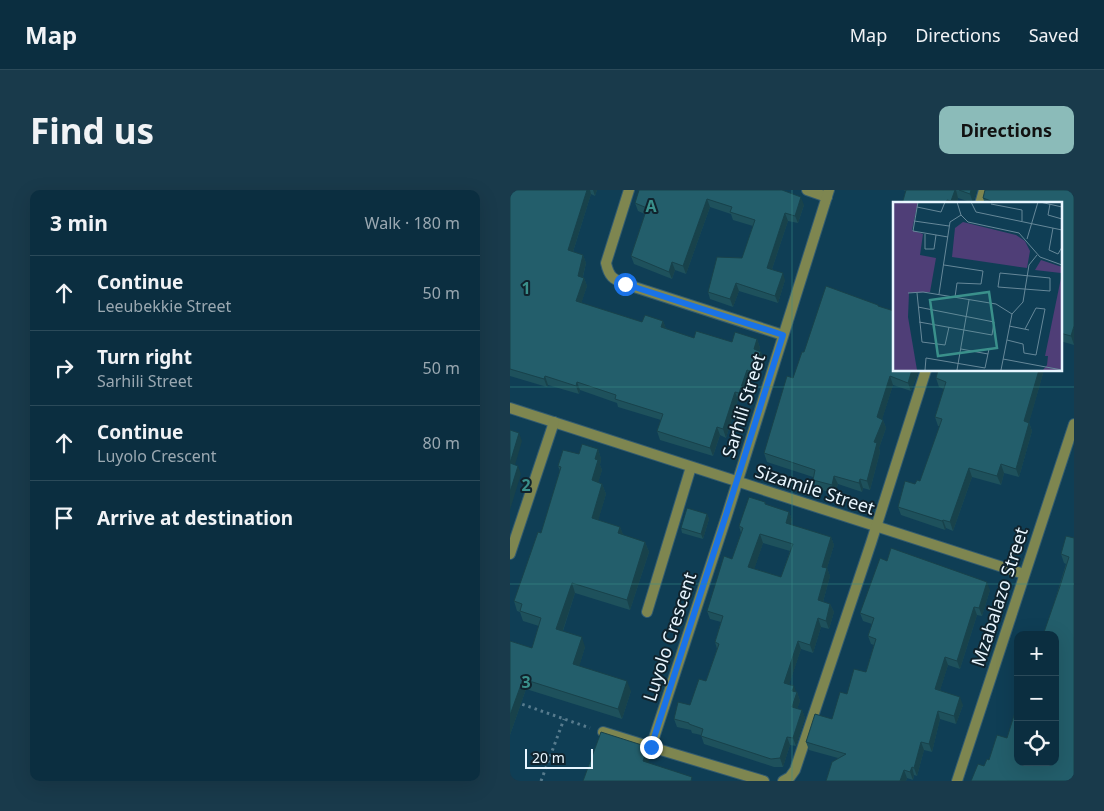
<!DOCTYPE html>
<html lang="en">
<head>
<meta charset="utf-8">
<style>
	:root { --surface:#0b2e40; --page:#193a4b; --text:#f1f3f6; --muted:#9aa8b1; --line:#2b4a59; --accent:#8bbbb9 }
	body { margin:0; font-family:"Noto Sans",sans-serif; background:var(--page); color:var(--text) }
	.controls { position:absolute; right:15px; bottom:15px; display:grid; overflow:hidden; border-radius:10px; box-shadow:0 5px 20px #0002 }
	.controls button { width:45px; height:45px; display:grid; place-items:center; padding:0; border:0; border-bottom:1px solid var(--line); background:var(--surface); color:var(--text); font:25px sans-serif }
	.scale { position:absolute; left:15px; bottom:12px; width:68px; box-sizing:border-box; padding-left:5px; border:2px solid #e8f6ff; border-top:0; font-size:14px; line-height:18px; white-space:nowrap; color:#e8f6ff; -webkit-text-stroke:4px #10232d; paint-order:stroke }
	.stop { position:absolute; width:15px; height:15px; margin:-11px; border:4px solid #1a73e8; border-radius:50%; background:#fff }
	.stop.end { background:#1a73e8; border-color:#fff; box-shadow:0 1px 5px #0008 }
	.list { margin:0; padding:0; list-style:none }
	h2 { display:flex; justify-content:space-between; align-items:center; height:65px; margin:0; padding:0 20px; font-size:21px }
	h2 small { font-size:16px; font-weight:400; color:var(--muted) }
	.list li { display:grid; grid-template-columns:32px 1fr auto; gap:15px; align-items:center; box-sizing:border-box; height:75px; padding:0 20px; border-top:1px solid var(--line) }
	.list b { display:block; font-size:19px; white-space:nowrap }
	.list p { margin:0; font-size:16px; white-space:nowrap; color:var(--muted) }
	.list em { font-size:16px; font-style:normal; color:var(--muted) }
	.icon { flex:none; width:28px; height:28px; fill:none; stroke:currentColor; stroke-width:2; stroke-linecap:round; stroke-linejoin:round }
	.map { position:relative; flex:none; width:564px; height:591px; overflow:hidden; border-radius:10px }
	header { display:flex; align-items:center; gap:30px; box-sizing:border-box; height:70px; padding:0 25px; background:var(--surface); border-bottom:1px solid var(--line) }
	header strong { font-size:24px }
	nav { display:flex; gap:28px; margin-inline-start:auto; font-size:18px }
	.intro { display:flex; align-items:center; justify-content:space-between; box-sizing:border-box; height:120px; padding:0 30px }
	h1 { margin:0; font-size:35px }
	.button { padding:12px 22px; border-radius:10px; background:var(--accent); color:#111; font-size:18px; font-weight:700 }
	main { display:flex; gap:30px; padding:0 30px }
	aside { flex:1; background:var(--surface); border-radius:10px; box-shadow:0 5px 20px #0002 }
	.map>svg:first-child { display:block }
</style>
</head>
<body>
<header>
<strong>Map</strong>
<nav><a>Map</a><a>Directions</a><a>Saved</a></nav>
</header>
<div class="intro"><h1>Find us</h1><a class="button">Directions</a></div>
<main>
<aside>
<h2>3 min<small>Walk · 180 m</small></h2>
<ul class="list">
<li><svg class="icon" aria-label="ahead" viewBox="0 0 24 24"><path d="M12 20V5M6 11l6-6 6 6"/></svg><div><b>Continue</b><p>Leeubekkie Street</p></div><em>50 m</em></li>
<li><svg class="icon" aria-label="right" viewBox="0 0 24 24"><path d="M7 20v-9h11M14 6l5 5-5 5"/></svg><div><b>Turn right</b><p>Sarhili Street</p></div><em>50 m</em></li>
<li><svg class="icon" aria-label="ahead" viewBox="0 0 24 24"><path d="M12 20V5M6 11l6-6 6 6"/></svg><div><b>Continue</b><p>Luyolo Crescent</p></div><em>80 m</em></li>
<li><svg class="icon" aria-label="arrive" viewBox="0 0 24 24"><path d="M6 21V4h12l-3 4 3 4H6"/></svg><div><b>Arrive at destination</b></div></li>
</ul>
</aside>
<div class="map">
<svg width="564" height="591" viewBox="0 0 564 591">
	<rect width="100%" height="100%" fill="#0f3e55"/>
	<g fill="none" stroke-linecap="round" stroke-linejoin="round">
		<g stroke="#325b70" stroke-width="12">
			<path id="service" d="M137,422L181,277"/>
		</g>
		<g stroke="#325b70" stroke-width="12">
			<g id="minor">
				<path d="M119,0L96,73C99,87 103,89 115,94L273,145"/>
				<path d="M297,0L317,7"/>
				<path d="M470,14L474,0"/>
				<path d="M0,218L514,384"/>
				<path d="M0,364L44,232"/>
				<path d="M93,542L141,557"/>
				<path d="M254,591L141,557L217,325L319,0"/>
				<path d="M273,591L280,587L285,580L361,353L416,180"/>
				<path d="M447,591L564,234"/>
			</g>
		</g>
		<g stroke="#577b8d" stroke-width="3" stroke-dasharray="2.5 4" stroke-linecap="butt">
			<path d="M0,510L80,538"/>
			<path d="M31,591L54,529"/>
		</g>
		<use href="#service" stroke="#7e8650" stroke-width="10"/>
		<use href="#minor" stroke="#7e8650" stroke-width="10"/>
	</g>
	<g fill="#1e515c" fill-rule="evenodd">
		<path d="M0,0H87L85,6L81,4L63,62L73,65L76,73L73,87L74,88L77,96L71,113L132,132L153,131L156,139L184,148L222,152L247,149L250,158L249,161L251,162L254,170L247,191L240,189L232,211L228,210L216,248L210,245L203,266L150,250L147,241L151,230L108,217L107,213L70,200L69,204L38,195L37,197L0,186Z"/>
		<path d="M393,0H467L463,13L448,8L447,14H392L396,1Z"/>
		<path d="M564,0V155L550,151V14H475L473,8Z"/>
		<path d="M276,2L294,15L288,33L278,31L262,79L275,90L268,113L229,101L223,117L200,109L198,102L232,68L243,36L223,30L221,24L200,17L176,84L165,80L162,89L124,74L121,66L135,24L128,21L125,13Z"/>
		<path d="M368,115L384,180H409L401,201L383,195L372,229L373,230L376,238L369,258L370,262L360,300L353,298L352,302L328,294L325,304L306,298L303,290V287L257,272L254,263L283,188L294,162Z"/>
		<path d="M428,180H534L519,232L522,241L509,287L494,283L491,295L462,287L443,341L436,338L435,340L391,325L388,317L405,294L410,291L430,236H428L425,227L434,199L429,197L426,188Z"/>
		<path d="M88,259L91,269L90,275L92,280L88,292L92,294L96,304L88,330L110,337L113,345L135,352L139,362L120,420L65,403L53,441L75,457L69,476L121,501L112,529L16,499L0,545V451L22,458L29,436L13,431L10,422L7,421L4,411L31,343L50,281L48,276L69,264Z"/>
		<path d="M255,312L256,315L279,322L282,330L281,335L321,347L324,355L317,378L320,386L313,412L320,414L324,422L319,439L311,437L303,463L291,459L279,494L286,502H287L290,511L287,519L292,520L295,528L286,556L280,555L273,577H264L194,554L191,545L182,543L181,540L167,537L164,529L180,515L196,491L207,459L205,452L211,432L200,429L197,421L222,369L231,343L229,336ZM253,353L280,361L271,387L244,379Z"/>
		<path d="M197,324L199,329L193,349L172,343L171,338Z"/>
		<path d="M564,348V591L474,576L497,548L508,572L538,433L556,374L554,373L551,364Z"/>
		<path d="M377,371L480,400L472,426L467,425L450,479L438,475L430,500L453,515L446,534L430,529L422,562L414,560L407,586L404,585L403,590L397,588L396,591H316L328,568L299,560L296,552L322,529L337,504L356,482L364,455L361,454L358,446L362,434L353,431L350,423Z"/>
	</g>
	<g fill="#18424b">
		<path d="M77,0H80L81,4L61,68L58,60Z"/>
		<path d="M83,0H87L85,6Z"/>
		<path d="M445,0H446L448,8L447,14H442L441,11Z"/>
		<path d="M461,0H467L463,13L460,4Z"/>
		<path d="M291,7L294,15L288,33L285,26Z"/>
		<path d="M197,9L200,17L176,84L173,76Z"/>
		<path d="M275,23L278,31L260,85L257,78Z"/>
		<path d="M73,65L76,73L71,94L68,86Z"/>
		<path d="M162,72L165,80L162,89L159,82Z"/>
		<path d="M273,83L275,90L268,113L265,106Z"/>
		<path d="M74,88L77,96L69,120L66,111Z"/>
		<path d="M226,93L229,101L223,117L220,109Z"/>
		<path d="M153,131L156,139L151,137Z"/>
		<path d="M564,136V155L561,146Z"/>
		<path d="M247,149L250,158L247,168L244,159Z"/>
		<path d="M251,162L254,170L247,191L244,183Z"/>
		<path d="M237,180L240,189L232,211L229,203Z"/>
		<path d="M402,180H409L401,201L398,193Z"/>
		<path d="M529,180H534L517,240L514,231Z"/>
		<path d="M35,186L38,195L37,197L34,189Z"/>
		<path d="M380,186L383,195L370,236L367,227Z"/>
		<path d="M67,192L70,200L69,204L66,196Z"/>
		<path d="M225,202L228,210L216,248L213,239Z"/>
		<path d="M373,230L376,238L369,258L370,262L360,300L357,291L364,252Z"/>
		<path d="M519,233L522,241L509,287L506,279Z"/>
		<path d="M207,237L210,245L203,266L200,258Z"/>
		<path d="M9,243L12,251L3,282L0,273Z"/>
		<path d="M88,259L91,269L90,275L92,280L86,300L82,290L85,269Z"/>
		<path d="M491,274L494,283L491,295L487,286Z"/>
		<path d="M8,276L11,284L0,320V302Z"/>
		<path d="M459,278L462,287L443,341L440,332Z"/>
		<path d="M324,286L328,294L325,304L322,295Z"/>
		<path d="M350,289L353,298L352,302L349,293Z"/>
		<path d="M92,294L96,304L86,338L82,328Z"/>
		<path d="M279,322L282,330L279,341L276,333Z"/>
		<path d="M197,324L199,329L193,349L191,344Z"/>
		<path d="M433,330L436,338L435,340L432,331Z"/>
		<path d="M110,337L114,347L108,343Z"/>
		<path d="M250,344L253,353L242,386L238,377Z"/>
		<path d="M321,347L324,355L315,385L312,377Z"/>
		<path d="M135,352L139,362L120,420L117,410Z"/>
		<path d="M317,378L320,386L311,419L308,410Z"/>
		<path d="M477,392L480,400L472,426L469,418Z"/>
		<path d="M62,393L65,403L50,449L46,439Z"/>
		<path d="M320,414L324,422L319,439L316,431Z"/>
		<path d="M464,417L467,425L450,479L447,471Z"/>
		<path d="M308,428L311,437L303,463L300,455Z"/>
		<path d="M72,447L75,457L67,484L63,474Z"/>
		<path d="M288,451L291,459L277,501L274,493Z"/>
		<path d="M435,467L438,475L428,507L425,499Z"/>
		<path d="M13,489L16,499L0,545V525Z"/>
		<path d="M117,491L121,501L112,529L108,519Z"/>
		<path d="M284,496L287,504V502L290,511L285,526L282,517V501Z"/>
		<path d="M450,507L453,515L446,534L444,526Z"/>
		<path d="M292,520L295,528L286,556L283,548Z"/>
		<path d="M428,521L430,529L422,562L419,554Z"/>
		<path d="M277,547L280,555L273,577L270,568Z"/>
		<path d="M411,552L414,560L407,586L404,578Z"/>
		<path d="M138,557L141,565L136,579L133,571Z"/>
		<path d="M402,577L404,585L403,590L400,582Z"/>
		<path d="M394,580L397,588L396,591H390Z"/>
	</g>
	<g fill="#235e6b" stroke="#18424b" fill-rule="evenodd">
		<path d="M0,0H77L58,60L73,65L68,86L74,88L66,111L132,132L135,125L153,131L151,137L184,148L186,141L222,152L225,142L247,149L244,159L251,162L244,183L237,180L229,203L225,202L213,239L207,237L200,258L147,241L153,224L105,209L106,205L67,192L66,196L35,186L34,189L0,179Z"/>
		<path d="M129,0H272L291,7L285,26L275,23L257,78L273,83L265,106L226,93L220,109L198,102L207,67L232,68L245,30L220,22L222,17L197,9L173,76L162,72L159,82L121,66L137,18L125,13Z"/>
		<path d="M396,0H445L441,11L437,10L436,14H392Z"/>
		<path d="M449,0H461L460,4Z"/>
		<path d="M475,0H564V136L561,146L550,143V14H480L481,11L473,8Z"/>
		<path d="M316,96L368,115V116L384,121V180H402L398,193L380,186L367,227L373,230L364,252L367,253L357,291L350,289L349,293L324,286L322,295L303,290L305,280L254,263L277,186L283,188L292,162H294Z"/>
		<path d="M428,180H529L514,231L519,233L506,279L491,274L487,286L459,278L440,332L433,330L432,331L388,317L395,291L405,294L407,290L410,291L432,229L425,227L436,192L426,188Z"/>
		<path d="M0,240L9,243L0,273L8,276L0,302Z"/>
		<path d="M72,254L88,259L85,269L88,270L82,290L92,294L82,328L110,337L108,343L135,352L117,410L62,393L46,439L72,447L63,474L117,491L108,519L13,489L0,525V451L22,458L31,428L10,421L12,414L4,411L28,342L31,343L51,277L48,276L53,260L69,264Z"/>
		<path d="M239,307L255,312V314L279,322L276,333L321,347L312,377L317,378L308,410L320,414L316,431L308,428L300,455L288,451L274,493L284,496L282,501L287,502L282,517L292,520L283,548L277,547L270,568L261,569L191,546L193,539L179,534V533L164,529L168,512L180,515L189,489L196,491L209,454L205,452L213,426L197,421L214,366L222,369L233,338L229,336ZM250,344L283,354L271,387L238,377Z"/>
		<path d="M177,318L197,324L191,344L171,338Z"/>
		<path d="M556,346L564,348V591H461L468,574L474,576L477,569L479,570L487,545L497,548L506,519L508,520V572H545V445H533L550,396L559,367L551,364Z"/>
		<path d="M381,358L477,392L469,418L464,417L447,471L435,467L425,499L450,507L444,526L428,521L419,554L411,552L404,578L402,577L400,582L394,580L390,591H316L322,572L336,564L296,552L305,524L322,529L330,502L337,504L344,479L356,482L366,449L358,446L364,428L350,423L370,368L377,371Z"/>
		<path d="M91,542L138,557L133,571L182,587L181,591H73Z"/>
	</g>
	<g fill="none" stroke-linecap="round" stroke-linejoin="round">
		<path stroke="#1a73e8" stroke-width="6" d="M115,94L273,145L216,325L141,557"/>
	</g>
	<path fill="none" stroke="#3a908b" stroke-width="1" stroke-opacity="0.55" d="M282,0V591M0,197H564M0,394H564"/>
	<g text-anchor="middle" stroke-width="4" stroke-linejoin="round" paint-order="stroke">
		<g font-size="18" fill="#e8f6ff" stroke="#10232d">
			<text transform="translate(234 216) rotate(-73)" y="6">Sarhili Street</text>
			<text transform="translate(305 300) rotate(18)" y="6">Sizamile Street</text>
			<text transform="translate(490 407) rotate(-72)" y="6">Mzabalazo Street</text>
			<text transform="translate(160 447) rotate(-72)" y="6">Luyolo Crescent</text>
		</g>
	</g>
	<g transform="translate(383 12)">
		<rect width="169" height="169" fill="#0f3e55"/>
		<path d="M0,0H25L19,28L30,32L27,53L43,56L37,90L16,91L15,115L24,168H0ZM70,20L123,33L132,39L137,49L134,66L59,55L62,26ZM148,58L169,65V168H150L154,163L155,154H152L168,76V71L142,68Z" fill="#4f3e77"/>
		<path fill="none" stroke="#689" stroke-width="1" d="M25,0L20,29L55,35M64,0L68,13L75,20L126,31L147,55L169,63M78,0L83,10L169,28M147,0L169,5M98,2L129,8V19M157,2L155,13L169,17M24,5L48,10L52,0M21,19L56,24M160,26L156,48L165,52L169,45M32,32V47H41L43,33M134,37L145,0M51,63L90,69L88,82L64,81L62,95M107,71L157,76V89L105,85ZM15,91L30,90L103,102L119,112M24,91L29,140L52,143L56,125M46,92L57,20L68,13M25,105L101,120L99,133L26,120M116,124L136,128M114,138L130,142L131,151L143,153L152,107L143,106L132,127M68,147L95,152M110,157L169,168M32,168L33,156L92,166L96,147M64,168L76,98M108,168L119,112L130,100L136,63L144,53"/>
		<path fill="#3a908b" fill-opacity="0.15" stroke="#3a908b" stroke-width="2.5" d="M96,90L104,146L45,154L37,98Z"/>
		<rect width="169" height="169" fill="none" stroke="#e8f6ff" stroke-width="2.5"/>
	</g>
	<g font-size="16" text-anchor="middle" font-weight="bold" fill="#3a908b" stroke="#10232d" stroke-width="4" stroke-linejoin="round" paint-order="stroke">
		<text x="141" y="22">A</text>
		<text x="16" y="104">1</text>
		<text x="16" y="301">2</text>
		<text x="16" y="498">3</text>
	</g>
</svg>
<div class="controls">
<button>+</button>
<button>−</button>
<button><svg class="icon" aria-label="locate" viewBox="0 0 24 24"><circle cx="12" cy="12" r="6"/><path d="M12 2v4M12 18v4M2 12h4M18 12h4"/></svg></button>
</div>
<div class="scale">20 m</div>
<div class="stop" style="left:115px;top:94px"></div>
<div class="stop end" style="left:141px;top:557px"></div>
</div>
</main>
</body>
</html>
